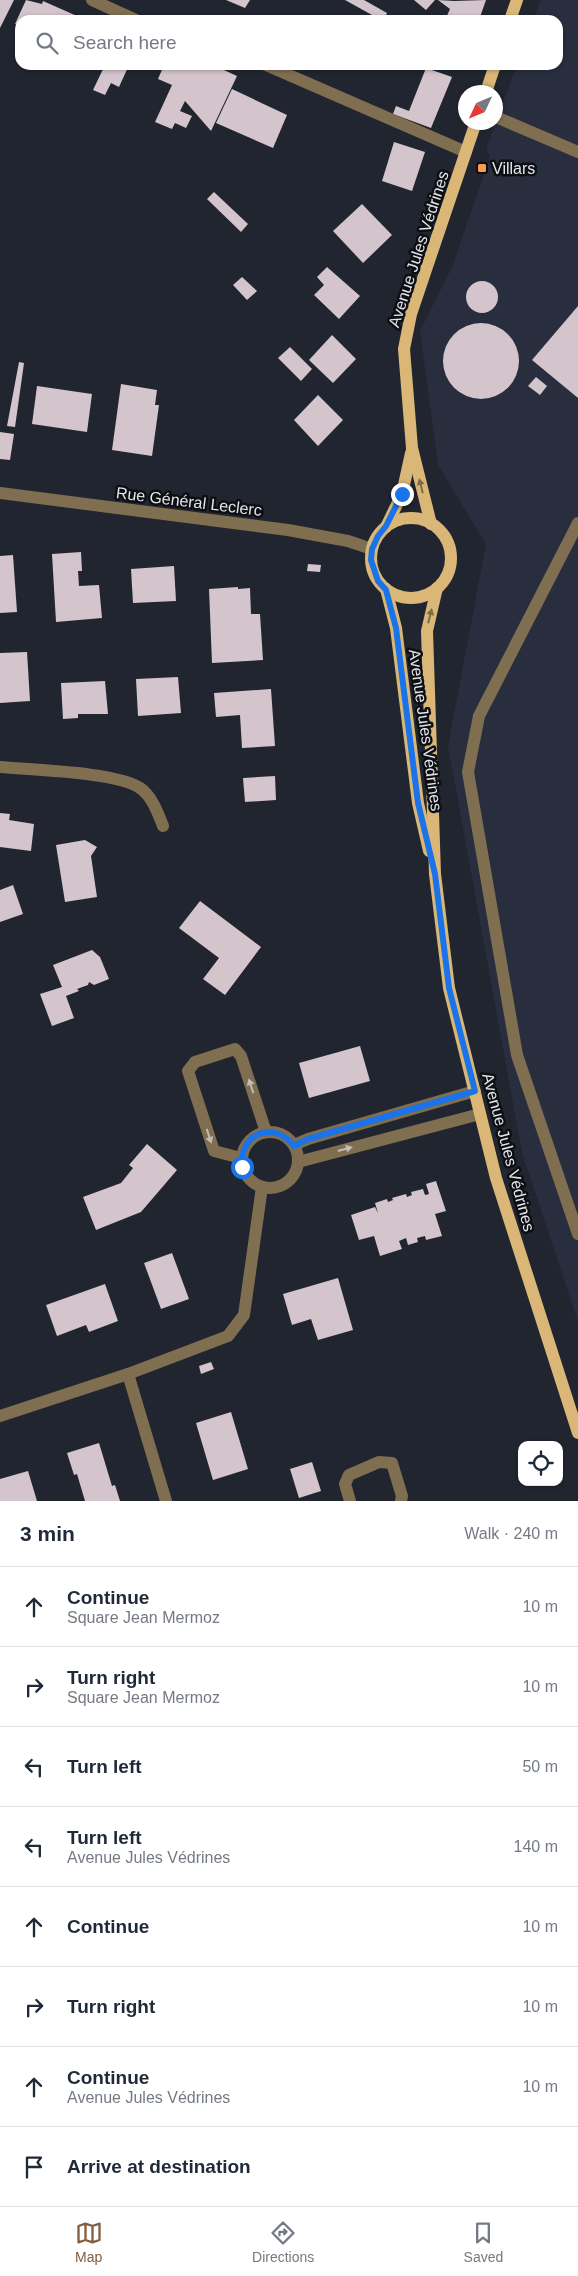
<!DOCTYPE html>
<html lang="en">
<head>
<meta charset="utf-8">
<style>
	:root { --surface:#fff; --page:#f2f2f3; --text:#1f2937; --muted:#747a83; --line:#e0e1e3; --accent:#825e42 }
	body { margin:0; font-family:Helvetica,sans-serif; background:var(--page); color:var(--text) }
	.controls { position:absolute; right:15px; bottom:15px; display:grid; overflow:hidden; border-radius:10px; box-shadow:0 1px 4px #0004 }
	.controls button { width:45px; height:45px; display:grid; place-items:center; padding:0; border:0; border-bottom:1px solid var(--line); background:var(--surface); color:var(--text); font:25px sans-serif }
	.compass { position:absolute; left:458px; top:85px; width:45px; height:45px; border-radius:50%; background:var(--surface); box-shadow:0 1px 4px #0004; rotate:226deg }
	.stop { position:absolute; width:15px; height:15px; margin:-11px; border:4px solid #1a73e8; border-radius:50%; background:#fff }
	.stop.end { background:#1a73e8; border-color:#fff; box-shadow:0 1px 5px #0008 }
	.list { margin:0; padding:0; list-style:none }
	h2 { display:flex; justify-content:space-between; align-items:center; height:65px; margin:0; padding:0 20px; font-size:21px }
	h2 small { font-size:16px; font-weight:400; color:var(--muted) }
	.list li { display:grid; grid-template-columns:32px 1fr auto; gap:15px; align-items:center; box-sizing:border-box; height:80px; padding:0 20px; border-top:1px solid var(--line) }
	.list b { display:block; font-size:19px; white-space:nowrap }
	.list p { margin:0; font-size:16px; white-space:nowrap; color:var(--muted) }
	.list em { font-size:16px; font-style:normal; color:var(--muted) }
	.icon { flex:none; width:28px; height:28px; fill:none; stroke:currentColor; stroke-width:2; stroke-linecap:round; stroke-linejoin:round }
	.map { position:relative; flex:none; width:578px; height:1501px; overflow:hidden }
	.search { position:absolute; background:var(--surface); box-shadow:0 1px 4px #0004; left:15px; right:15px; top:15px; height:55px; display:flex; align-items:center; gap:12px; box-sizing:border-box; padding:0 18px; border-radius:15px; color:var(--muted); font-size:19px }
	.sheet { height:705px; background:var(--surface) }
	nav { display:flex; justify-content:space-around; align-items:center; box-sizing:border-box; height:70px; border-top:1px solid var(--line); background:var(--surface); font-size:14px; color:var(--muted) }
	nav a { display:grid; justify-items:center; gap:2px }
	nav .on { color:var(--accent) }
	.map>svg:first-child { display:block }
</style>
</head>
<body>
<div class="map">
<svg width="578" height="1501" viewBox="0 0 578 1501">
	<rect width="100%" height="100%" fill="#212530"/>
	<path fill="#282e3e" d="M541,0H578V1322L522,1153L448,746L486,544L438,465L420,331L452,267L490,157L486,149L517,65H558V20H533Z"/>
	<g fill="#d4c4cc">
		<path d="M0,0H14L0,28Z"/>
		<path d="M26,0L42,4L43,1L86,20H20V26L15,24Z"/>
		<path d="M226,0H250L245,8Z"/>
		<path d="M345,0H364L387,13L384,20H381Z"/>
		<path d="M414,0H435L426,10Z"/>
		<path d="M438,0L454,1L486,0L479,20H445L450,9Z"/>
		<path d="M105,65H129L119,87L111,83L105,95L93,90Z"/>
		<path d="M164,65H213L237,76L211,131L185,101L180,111L192,116L186,128L175,123L172,129L155,122L172,85L158,79Z"/>
		<path d="M426,68L452,77L431,128L393,114L396,106L409,111Z"/>
		<path d="M232,89L287,115L273,148L216,123Z"/>
		<path d="M394,142L425,152L412,191L382,181Z"/>
		<path d="M214,192L248,224L241,232L207,199Z"/>
		<path d="M362,204L392,235L363,263L333,231Z"/>
		<path d="M327,267L360,296L339,319L314,295L324,285L317,277Z"/>
		<path d="M242,277L257,291L247,300L233,285Z"/>
		<circle cx="482" cy="297" r="16"/>
		<path d="M578,306V398L532,360Z"/>
		<circle cx="481" cy="361" r="38"/>
		<path d="M332,335L356,359L333,383L309,360Z"/>
		<path d="M290,347L312,369L301,381L278,358Z"/>
		<path d="M19,362L24,363L15,427L7,426Z"/>
		<path d="M536,377L547,386L540,395L528,386Z"/>
		<path d="M121,384L157,390L155,405H159L152,456L112,450Z"/>
		<path d="M37,386L92,394L87,432L32,424Z"/>
		<path d="M318,395L343,420L318,446L294,420Z"/>
		<path d="M0,432L14,434L10,460L0,459Z"/>
		<path d="M81,552L82,571H78L79,586L99,585L102,618L56,622L52,554Z"/>
		<path d="M13,555L17,612L0,613V556Z"/>
		<path d="M308,564L321,565L320,572L307,571Z"/>
		<path d="M174,566L176,601L133,603L131,569Z"/>
		<path d="M238,587V589L250,588L251,614H260L263,660L212,663L209,589Z"/>
		<path d="M27,652L30,701L0,703V653Z"/>
		<path d="M178,677L181,713L138,716L136,679Z"/>
		<path d="M105,681L108,714H78V718L63,719L61,683Z"/>
		<path d="M271,689L275,746L242,748L240,715L216,717L214,693Z"/>
		<path d="M275,776L276,800L245,802L243,778Z"/>
		<path d="M0,813L10,814L9,820L34,824L31,851L0,847Z"/>
		<path d="M85,840L97,847L91,856L97,897L65,902L56,845Z"/>
		<path d="M13,885L23,914L0,922V890Z"/>
		<path d="M200,901L261,947L225,995L203,979L219,958L179,928Z"/>
		<path d="M92,950L100,957L109,979L94,985L89,982L88,985L77,989L79,991L66,996L74,1018L52,1026L40,994L62,987L53,965Z"/>
		<path d="M360,1046L370,1081L309,1098L299,1063Z"/>
		<path d="M147,1144L177,1170L141,1212L96,1230L83,1197L121,1183L133,1168L129,1165Z"/>
		<path d="M436,1181L446,1211L435,1214L442,1236L426,1240L425,1236L417,1238L418,1242L408,1245L406,1238L399,1241L402,1249L380,1256L374,1236L359,1240L351,1215L375,1207L378,1213L375,1203L387,1199L388,1202L393,1200L392,1198L406,1194L407,1197L412,1195L411,1192L423,1189L425,1195L429,1194L426,1184Z"/>
		<path d="M172,1253L189,1299L161,1309L144,1263Z"/>
		<path d="M338,1278L353,1330L318,1340L311,1319L292,1325L283,1294Z"/>
		<path d="M105,1284L118,1321L89,1332L86,1325L57,1336L46,1305Z"/>
		<path d="M211,1362L214,1369L201,1374L199,1366Z"/>
		<path d="M231,1412L248,1469L213,1480L196,1423Z"/>
		<path d="M99,1443L112,1486L115,1485L120,1501H85L77,1474L74,1475L67,1453Z"/>
		<path d="M312,1462L321,1491L299,1498L290,1469Z"/>
		<path d="M28,1471L37,1501H0V1479Z"/>
	</g>
	<g fill="none" stroke-linecap="round" stroke-linejoin="round">
		<g stroke="#7f6e50" stroke-width="12">
			<path d="M92,0L136,20"/>
			<path d="M266,65L466,152"/>
			<path d="M496,117L578,152"/>
			<path d="M0,493L288,530L348,541L372,549"/>
			<path d="M578,523L479,716L468,772L517,1055L578,1234"/>
			<path d="M0,767C31,770 117,772 140,788C152,796 158,813 163,826"/>
			<circle cx="270" cy="1160" r="28"/>
			<path d="M294,1145L308,1139L475,1091"/>
			<path d="M241,1158L214,1151L188,1071L195,1062L235,1049L241,1056L266,1132"/>
			<path d="M298,1162L480,1114"/>
			<path d="M128,1374L166,1501"/>
			<path d="M0,1416L128,1374L228,1336L244,1315L262,1187"/>
			<path d="M350,1501L345,1484L349,1475L379,1462L392,1463L402,1496L401,1501"/>
		</g>
		<g stroke="#dab777" stroke-width="12">
			<path d="M510,20L517,0"/>
			<path d="M486,92L495,65"/>
			<circle cx="411" cy="558" r="40"/>
			<path d="M431,524L412,448L404,349L411,314L476,122"/>
			<path d="M386,527L402,494L411,453"/>
			<path d="M437,588L427,631L435,874L449,988L496,1178L578,1433"/>
			<path d="M386,589L396,628L418,803L429,851"/>
		</g>
	</g>
	<defs><path id="oneway-solid" d="M-6-.8H1V-3.2L6.5 0L1 3.2V.8H-6Z" transform="scale(1.25)"/></defs>
	<g fill="#7e6b4a">
		<use href="#oneway-solid" transform="translate(421 486) rotate(-104)"/>
		<use href="#oneway-solid" transform="translate(430 616) rotate(-76)"/>
	</g>
	<g fill="#c0bcb6">
		<use href="#oneway-solid" transform="translate(251 1086) rotate(-108)"/>
		<use href="#oneway-solid" transform="translate(209 1136) rotate(72)"/>
		<use href="#oneway-solid" transform="translate(345 1149) rotate(-15)"/>
	</g>
	<g fill="none" stroke-linecap="round" stroke-linejoin="round">
		<path stroke="#1a73e8" stroke-width="6" d="M242,1167C239,1134 273,1119 294,1146L308,1139L475,1091L449,988L435,874L418,803L396,628L386,590L378,581L371,560L372,549L378,536L386,526L402,494"/>
	</g>
	<rect fill="#fb9e50" stroke="#0d0f13" stroke-width="2" x="477" y="163" width="10" height="10" rx="2.5"/>
	<g text-anchor="middle" stroke-width="5" stroke-linejoin="round" paint-order="stroke">
		<g font-size="16" fill="#e3e6ed" stroke="#0d0f13" text-anchor="start">
			<text x="492" y="174">Villars</text>
		</g>
		<g font-size="16" fill="#e3e6ed" stroke="#0d0f13">
			<text transform="translate(418 249) rotate(-72)" y="6">Avenue Jules Védrines</text>
			<text transform="translate(189 501) rotate(7)" y="6">Rue Général Leclerc</text>
			<text transform="translate(426 730) rotate(82)" y="6">Avenue Jules Védrines</text>
			<text transform="translate(509 1152) rotate(75)" y="6">Avenue Jules Védrines</text>
		</g>
	</g>
</svg>
<div class="controls">
<button><svg class="icon" aria-label="locate" viewBox="0 0 24 24"><circle cx="12" cy="12" r="6"/><path d="M12 2v4M12 18v4M2 12h4M18 12h4"/></svg></button>
</div>
<svg class="compass" viewBox="-18 -18 36 36"><path d="M0-13l5 13h-10z" fill="#e53935"/><path d="M0 13l5-13h-10z" fill="#747a83"/></svg>
<div class="stop" style="left:242px;top:1167px"></div>
<div class="stop end" style="left:402px;top:494px"></div>
<div class="search"><svg class="icon" aria-label="search" viewBox="0 0 24 24"><circle cx="10" cy="10" r="6"/><path d="M15 15l6 6"/></svg>Search here</div>
</div>
<section class="sheet">
<h2>3 min<small>Walk · 240 m</small></h2>
<ul class="list">
<li><svg class="icon" aria-label="ahead" viewBox="0 0 24 24"><path d="M12 20V5M6 11l6-6 6 6"/></svg><div><b>Continue</b><p>Square Jean Mermoz</p></div><em>10 m</em></li>
<li><svg class="icon" aria-label="right" viewBox="0 0 24 24"><path d="M7 20v-9h11M14 6l5 5-5 5"/></svg><div><b>Turn right</b><p>Square Jean Mermoz</p></div><em>10 m</em></li>
<li><svg class="icon" aria-label="left" viewBox="0 0 24 24"><path d="M17 20v-9H6M10 6l-5 5 5 5"/></svg><div><b>Turn left</b></div><em>50 m</em></li>
<li><svg class="icon" aria-label="left" viewBox="0 0 24 24"><path d="M17 20v-9H6M10 6l-5 5 5 5"/></svg><div><b>Turn left</b><p>Avenue Jules Védrines</p></div><em>140 m</em></li>
<li><svg class="icon" aria-label="ahead" viewBox="0 0 24 24"><path d="M12 20V5M6 11l6-6 6 6"/></svg><div><b>Continue</b></div><em>10 m</em></li>
<li><svg class="icon" aria-label="right" viewBox="0 0 24 24"><path d="M7 20v-9h11M14 6l5 5-5 5"/></svg><div><b>Turn right</b></div><em>10 m</em></li>
<li><svg class="icon" aria-label="ahead" viewBox="0 0 24 24"><path d="M12 20V5M6 11l6-6 6 6"/></svg><div><b>Continue</b><p>Avenue Jules Védrines</p></div><em>10 m</em></li>
<li><svg class="icon" aria-label="arrive" viewBox="0 0 24 24"><path d="M6 21V4h12l-3 4 3 4H6"/></svg><div><b>Arrive at destination</b></div></li>
</ul>
</section>
<nav>
<a class="on"><svg class="icon" aria-label="map" viewBox="0 0 24 24"><path d="M3 6l6-2 6 2 6-2v14l-6 2-6-2-6 2zM9 4v14M15 6v14"/></svg>Map</a>
<a><svg class="icon" aria-label="directions" viewBox="0 0 24 24"><path d="M12 3l9 9-9 9-9-9zM9 14v-3h6M13 9l2 2-2 2"/></svg>Directions</a>
<a><svg class="icon" aria-label="saved" viewBox="0 0 24 24"><path d="M7 4h10v16l-5-4-5 4z"/></svg>Saved</a>
</nav>
</body>
</html>
